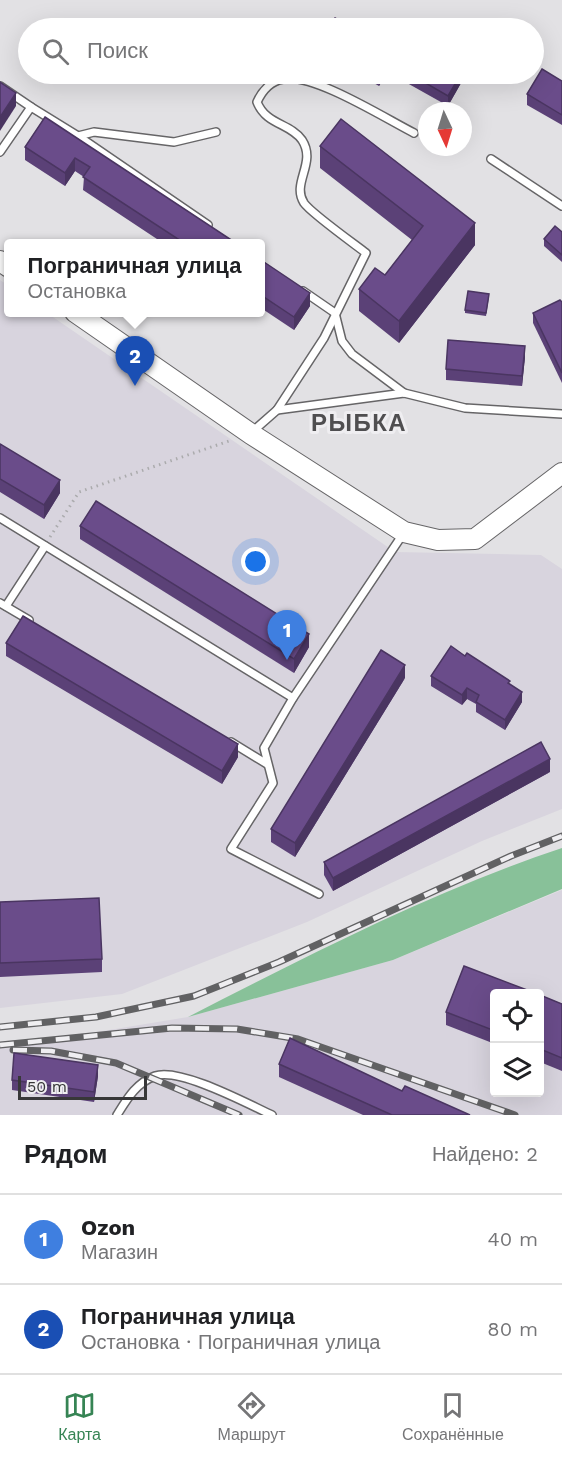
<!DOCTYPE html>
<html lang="ru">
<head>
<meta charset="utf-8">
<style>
	:root { --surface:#fff; --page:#f6f6f6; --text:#202124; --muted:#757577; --line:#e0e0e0; --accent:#368454 }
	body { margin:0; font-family:"Work Sans",sans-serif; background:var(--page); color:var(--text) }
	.controls { position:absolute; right:18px; bottom:18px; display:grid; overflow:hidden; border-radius:6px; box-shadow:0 6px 24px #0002 }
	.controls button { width:54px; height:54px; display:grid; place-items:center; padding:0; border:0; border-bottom:2px solid var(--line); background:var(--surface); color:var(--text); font:30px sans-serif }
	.compass { position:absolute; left:418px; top:102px; width:54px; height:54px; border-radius:50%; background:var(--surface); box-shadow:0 6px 24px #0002; rotate:176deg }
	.scale { position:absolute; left:18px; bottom:15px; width:129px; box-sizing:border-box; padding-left:6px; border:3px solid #373738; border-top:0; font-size:16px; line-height:21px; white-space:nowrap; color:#373738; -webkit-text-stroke:4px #efeef1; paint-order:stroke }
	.you { position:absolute; left:256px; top:562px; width:21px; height:21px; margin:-15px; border:4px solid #fff; border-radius:50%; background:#1a73e8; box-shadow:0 0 0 9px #1a73e833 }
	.badge { display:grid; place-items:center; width:39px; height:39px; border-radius:50%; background:var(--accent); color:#fff; font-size:20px; font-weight:700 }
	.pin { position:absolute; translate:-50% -50px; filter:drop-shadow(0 2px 3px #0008) }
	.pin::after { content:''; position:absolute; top:32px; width:21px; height:18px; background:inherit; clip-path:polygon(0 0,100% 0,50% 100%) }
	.popup { position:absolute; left:4px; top:239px; width:261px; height:78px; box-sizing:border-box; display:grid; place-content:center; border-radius:6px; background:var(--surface); filter:drop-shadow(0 2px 4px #0005); font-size:20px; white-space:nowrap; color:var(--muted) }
	.popup b { font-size:22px; color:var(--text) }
	.popup::after { content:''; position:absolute; left:50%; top:100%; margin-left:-12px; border:12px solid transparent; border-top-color:var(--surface) }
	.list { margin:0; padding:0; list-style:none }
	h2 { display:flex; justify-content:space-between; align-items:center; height:78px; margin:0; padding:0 24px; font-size:26px }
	h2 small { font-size:20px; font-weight:400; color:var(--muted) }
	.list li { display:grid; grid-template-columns:39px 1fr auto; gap:18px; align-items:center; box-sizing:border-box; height:90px; padding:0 24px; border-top:2px solid var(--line) }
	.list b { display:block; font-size:22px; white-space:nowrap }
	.list p { margin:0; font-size:20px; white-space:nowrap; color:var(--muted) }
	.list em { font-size:20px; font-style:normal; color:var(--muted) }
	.icon { flex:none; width:33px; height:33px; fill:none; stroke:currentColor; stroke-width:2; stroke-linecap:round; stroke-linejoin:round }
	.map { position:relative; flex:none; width:562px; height:1115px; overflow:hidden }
	.search { position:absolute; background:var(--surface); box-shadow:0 6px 24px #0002; left:18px; right:18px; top:18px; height:66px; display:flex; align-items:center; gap:15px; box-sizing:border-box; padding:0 21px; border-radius:33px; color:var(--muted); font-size:22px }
	.sheet { height:258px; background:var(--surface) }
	nav { display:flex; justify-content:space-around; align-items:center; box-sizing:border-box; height:84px; border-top:2px solid var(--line); background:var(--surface); font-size:16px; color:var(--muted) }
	nav a { display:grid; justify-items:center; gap:3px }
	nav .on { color:var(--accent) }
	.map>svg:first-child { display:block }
</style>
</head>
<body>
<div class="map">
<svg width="562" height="1115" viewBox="0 0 562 1115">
	<rect width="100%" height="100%" fill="#e2e1e4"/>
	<g fill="#d8d4de" fill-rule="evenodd">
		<path d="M0,280L9,286V312L47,313L395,552L541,555L562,569V809L482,841L307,922L122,994L0,1008Z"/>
		<path d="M562,890V1115H0V1048L188,1017L393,960ZM494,994H540V1092H494Z"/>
	</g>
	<path fill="#88c199" d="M562,848V889L393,960L188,1017C309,955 433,891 562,848Z"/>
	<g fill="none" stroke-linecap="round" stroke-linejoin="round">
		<g stroke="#666567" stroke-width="10">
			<g id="service">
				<path d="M0,86L31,107"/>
				<path d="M78,136L94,132L174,142L216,132"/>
				<path d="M0,152L31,107L78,136L208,225"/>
				<path d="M491,159L562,206"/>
				<path d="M303,291L335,313L342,341L352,354L404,393"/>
				<path d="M277,410L324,338L366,253C353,243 311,213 304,203C291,183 317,163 302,140C290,123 266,125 257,102C262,91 271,81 283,79C312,72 386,119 414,133"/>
				<path d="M252,432L277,410L404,393L465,408L562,414"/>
				<path d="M0,518L293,698"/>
				<path d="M0,603L29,620"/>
				<path d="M6,606L45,546"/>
				<path d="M231,742L267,764"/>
				<path d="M319,894L231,849L273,783L264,748L293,698L403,534"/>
				<path d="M117,1115C127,1099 136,1083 155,1076C179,1067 248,1104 272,1115"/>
			</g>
		</g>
		<g stroke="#666567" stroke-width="22">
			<g id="secondary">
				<path d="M0,261L9,267"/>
				<path d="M75,312L251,434L404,532L438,540L475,539L562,473"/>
			</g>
		</g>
		<path stroke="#ababad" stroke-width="3" stroke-dasharray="1.5 4.5" stroke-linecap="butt" d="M50,537L79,492L229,441"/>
		<use href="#service" stroke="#fff" stroke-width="7"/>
		<use href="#secondary" stroke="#fff" stroke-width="20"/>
		<g stroke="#616163" stroke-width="7">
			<g id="rail">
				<path d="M0,1027L96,1017L194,996L279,962L511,856L562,836"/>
				<path d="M0,1045L172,1028L237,1029L298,1039L515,1115"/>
				<path d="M13,1050L51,1051L116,1063L239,1115"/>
			</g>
		</g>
		<use href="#rail" stroke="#efeef1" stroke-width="4.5" stroke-dasharray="14" stroke-linecap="butt"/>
	</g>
	<g fill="#5b4177">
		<path d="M358,74H386L379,86Z"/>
		<path d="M391,74H461V83L448,106Z"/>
		<path d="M562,81V125L527,105V94Z"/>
		<path d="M45,117L236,243H163L83,190L84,177L75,171L65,186L25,160V147Z"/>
		<path d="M320,146L475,245L399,343L359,311V289L385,275L412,240L320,168Z"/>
		<path d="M562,232V262L544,246V239Z"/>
		<path d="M261,260L310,306L294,330L261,308Z"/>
		<path d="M489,297L486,316L465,313V310Z"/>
		<path d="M562,302V383L533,323V313Z"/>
		<path d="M525,357L522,386L446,380V369Z"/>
		<path d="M0,444L60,493L44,519L0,492Z"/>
		<path d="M80,526L309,647L294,673L80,539Z"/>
		<path d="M6,643L238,757L222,784L6,656Z"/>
		<path d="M431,676L510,684L522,702L505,730L476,712V704L467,699L462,705L431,686Z"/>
		<path d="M405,678L295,857L271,842V829Z"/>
		<path d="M550,772L333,891L324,875V862Z"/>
		<path d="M0,902L102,959V972L0,977Z"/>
		<path d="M495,993V1044L446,1025V1012Z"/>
		<path d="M540,995L562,1004V1071L540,1062Z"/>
		<path d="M279,1064L402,1091L470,1115H363L279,1077Z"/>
		<path d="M98,1076L94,1102L12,1090V1080Z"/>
	</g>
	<g fill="#4a3561">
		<path d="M380,74H386L379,86V75Z"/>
		<path d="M461,74V83L448,106V96Z"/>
		<path d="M16,93V106L0,131V117Z"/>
		<path d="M75,158V171L65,186V173Z"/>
		<path d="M475,223V245L399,343V321Z"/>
		<path d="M310,293V306L294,330V317Z"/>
		<path d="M525,346V357L522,386V376Z"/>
		<path d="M60,480V493L44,519V505Z"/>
		<path d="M309,634V647L294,673V659Z"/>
		<path d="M405,665V678L295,857V843Z"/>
		<path d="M467,688V699L462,705V695Z"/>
		<path d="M522,692V702L505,730V720Z"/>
		<path d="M238,744V757L222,784V771Z"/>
		<path d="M550,759V772L333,891V878Z"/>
		<path d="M98,1065V1076L94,1102V1092Z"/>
	</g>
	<g fill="#6a4c8a" stroke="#4a3561" stroke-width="1.5">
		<path d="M335,18L352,28H329Z"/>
		<path d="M542,69L562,81V115L527,94Z"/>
		<path d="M410,74H461L448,96Z"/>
		<path d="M0,82L16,93L0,117Z"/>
		<path d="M45,117L236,243H184L83,177L90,167L75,158L65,173L25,147Z"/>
		<path d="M341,119L475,223L399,321L359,289L375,268L385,275L423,226L320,146Z"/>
		<path d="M555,226L562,232V255L544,239Z"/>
		<path d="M261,260L310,293L294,317L261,295Z"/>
		<path d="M468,291L489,294L486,313L465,310Z"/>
		<path d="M560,300L562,302V373L533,313Z"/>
		<path d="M448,340L525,346L522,376L446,369Z"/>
		<path d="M0,444L60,480L44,505L0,479Z"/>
		<path d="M96,501L309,634L294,659L80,526Z"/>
		<path d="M23,616L238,744L222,771L6,643Z"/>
		<path d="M451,646L465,656L467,653L510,681L508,683L522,692L505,720L476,702L479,695L467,688L462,695L431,676Z"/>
		<path d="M381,650L405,665L295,843L271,829Z"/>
		<path d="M541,742L550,759L333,878L324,862Z"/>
		<path d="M99,898L102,959L0,963V902Z"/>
		<path d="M464,966L535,993H495V1031L446,1012Z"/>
		<path d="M540,995L562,1004V1058L540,1049Z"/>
		<path d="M290,1038L402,1091L405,1086L470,1115H392L279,1064Z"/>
		<path d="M14,1053L98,1065L94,1092L12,1080Z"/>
	</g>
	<g text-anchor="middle" stroke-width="6" stroke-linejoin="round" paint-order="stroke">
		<g font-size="24" font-weight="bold" letter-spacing="1.5" fill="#4f4e50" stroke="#efeef1">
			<text x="359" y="431">РЫБКА</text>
		</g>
	</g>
</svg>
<div class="controls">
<button><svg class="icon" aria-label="locate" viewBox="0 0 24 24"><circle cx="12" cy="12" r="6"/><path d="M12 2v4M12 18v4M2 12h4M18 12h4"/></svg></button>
<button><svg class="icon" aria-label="layers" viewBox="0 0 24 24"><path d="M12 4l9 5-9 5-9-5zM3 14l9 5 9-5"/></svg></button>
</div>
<svg class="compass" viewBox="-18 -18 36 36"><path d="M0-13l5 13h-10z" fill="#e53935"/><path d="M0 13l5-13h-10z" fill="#757577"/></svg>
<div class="scale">50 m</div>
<div class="you"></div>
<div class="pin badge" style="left:287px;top:660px;background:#3f7fe0">1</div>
<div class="pin badge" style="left:135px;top:386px;background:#1a4fb4">2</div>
<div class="popup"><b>Пограничная улица</b>Остановка</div>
<div class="search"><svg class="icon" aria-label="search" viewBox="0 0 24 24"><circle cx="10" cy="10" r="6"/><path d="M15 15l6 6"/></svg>Поиск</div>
</div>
<section class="sheet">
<h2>Рядом<small>Найдено: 2</small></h2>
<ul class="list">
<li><span class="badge" style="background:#3f7fe0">1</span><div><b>Ozon</b><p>Магазин</p></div><em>40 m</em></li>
<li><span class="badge" style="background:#1a4fb4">2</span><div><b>Пограничная улица</b><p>Остановка · Пограничная улица</p></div><em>80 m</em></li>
</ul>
</section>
<nav>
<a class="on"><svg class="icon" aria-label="map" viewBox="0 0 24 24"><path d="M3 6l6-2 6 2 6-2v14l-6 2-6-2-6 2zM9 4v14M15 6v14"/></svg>Карта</a>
<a><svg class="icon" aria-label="directions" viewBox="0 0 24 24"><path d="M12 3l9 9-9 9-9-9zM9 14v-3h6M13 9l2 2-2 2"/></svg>Маршрут</a>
<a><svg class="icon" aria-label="saved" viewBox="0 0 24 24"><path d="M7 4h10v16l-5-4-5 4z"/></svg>Сохранённые</a>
</nav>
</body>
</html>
